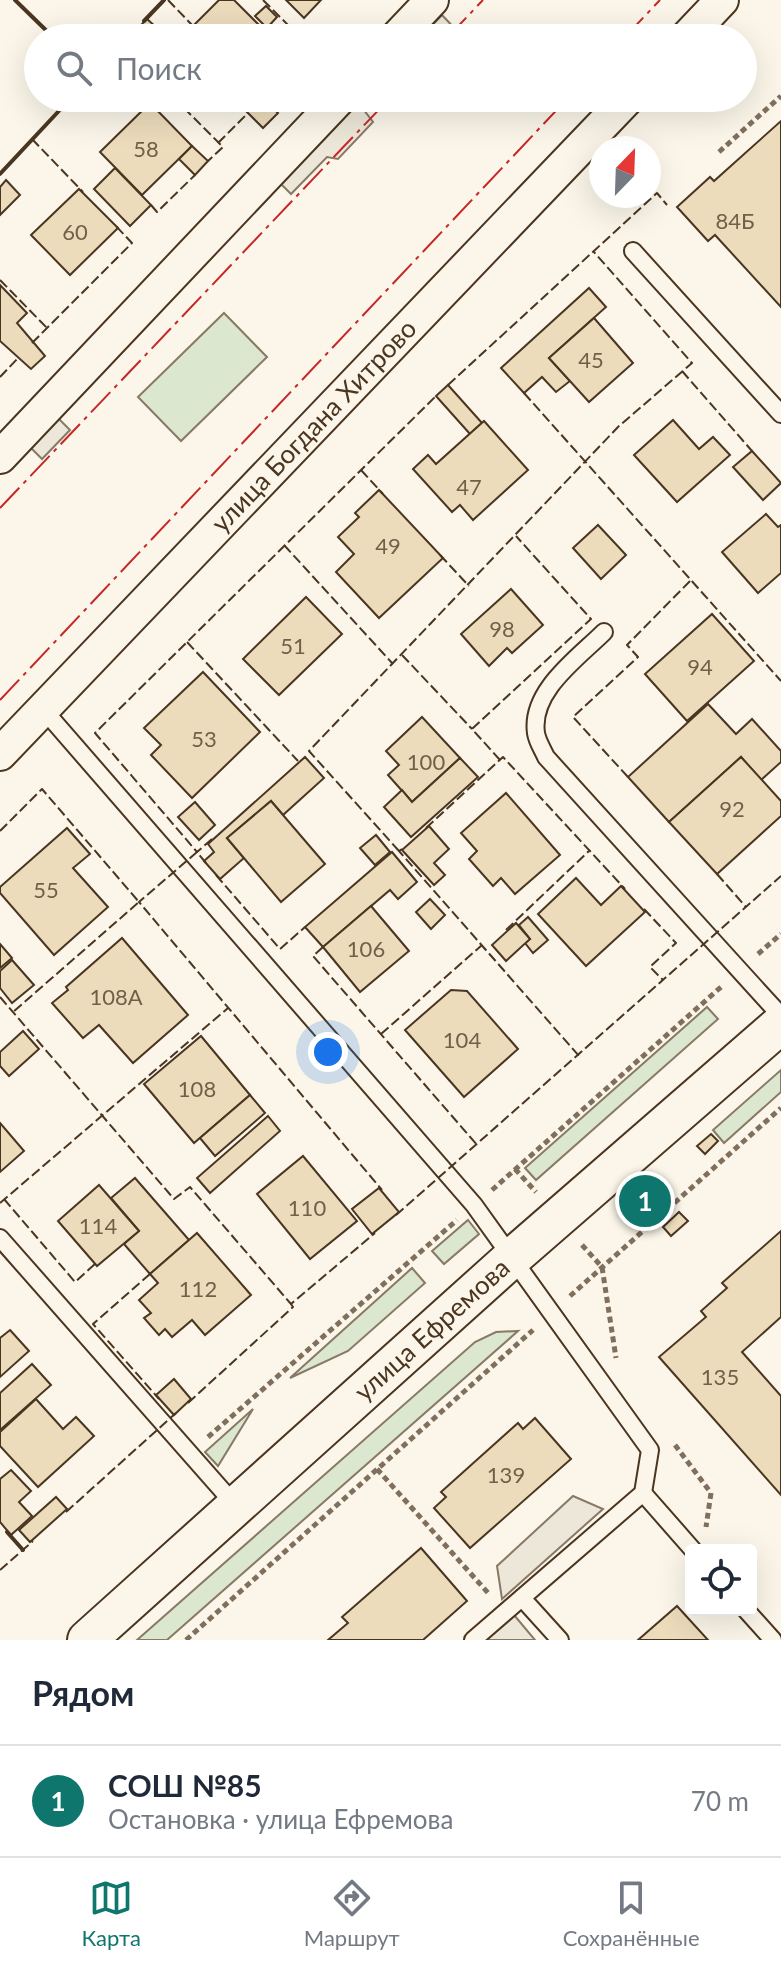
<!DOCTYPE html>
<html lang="ru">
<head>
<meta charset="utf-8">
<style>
	:root { --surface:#fff; --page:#f2f2f3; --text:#1f2937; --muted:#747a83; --line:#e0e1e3; --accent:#0f766e }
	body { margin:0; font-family:Lato,sans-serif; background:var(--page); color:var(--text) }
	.controls { position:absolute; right:24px; bottom:24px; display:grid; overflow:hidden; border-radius:8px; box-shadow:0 8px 32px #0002 }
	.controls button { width:72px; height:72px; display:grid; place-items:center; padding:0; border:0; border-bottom:2px solid var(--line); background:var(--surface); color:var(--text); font:40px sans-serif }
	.compass { position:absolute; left:589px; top:136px; width:72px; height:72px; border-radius:50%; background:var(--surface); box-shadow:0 8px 32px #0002; rotate:23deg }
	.you { position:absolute; left:328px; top:1052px; width:28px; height:28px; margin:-20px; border:6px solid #fff; border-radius:50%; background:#1a73e8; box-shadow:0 0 0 12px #1a73e833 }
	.badge { display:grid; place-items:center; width:52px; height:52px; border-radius:50%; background:var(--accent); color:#fff; font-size:26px; font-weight:700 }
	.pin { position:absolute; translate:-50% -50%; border:4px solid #fff; box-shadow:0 2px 8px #0006 }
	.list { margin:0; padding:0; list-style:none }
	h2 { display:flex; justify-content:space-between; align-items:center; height:104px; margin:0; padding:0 32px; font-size:34px }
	h2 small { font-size:26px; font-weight:400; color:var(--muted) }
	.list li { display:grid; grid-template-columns:52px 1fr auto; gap:24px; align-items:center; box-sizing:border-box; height:112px; padding:0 32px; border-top:2px solid var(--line) }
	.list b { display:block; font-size:30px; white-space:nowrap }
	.list p { margin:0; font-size:26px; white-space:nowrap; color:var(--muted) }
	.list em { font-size:26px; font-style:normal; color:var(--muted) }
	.icon { flex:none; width:44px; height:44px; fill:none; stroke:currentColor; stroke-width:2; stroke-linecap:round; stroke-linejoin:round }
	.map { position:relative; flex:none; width:781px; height:1640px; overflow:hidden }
	.search { position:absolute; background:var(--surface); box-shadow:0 8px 32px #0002; left:24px; right:24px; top:24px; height:88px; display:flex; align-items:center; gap:20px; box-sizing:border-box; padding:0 28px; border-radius:44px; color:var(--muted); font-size:30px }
	.sheet { height:216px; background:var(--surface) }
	nav { display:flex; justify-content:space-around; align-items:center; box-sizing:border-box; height:112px; border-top:2px solid var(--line); background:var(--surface); font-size:22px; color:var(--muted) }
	nav a { display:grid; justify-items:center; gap:4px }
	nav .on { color:var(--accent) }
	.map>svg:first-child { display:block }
</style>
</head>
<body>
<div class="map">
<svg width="781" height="1640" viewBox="0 0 781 1640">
	<rect width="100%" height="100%" fill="#fbf6e9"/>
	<g fill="#dce7d0" stroke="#887966" stroke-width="2">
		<path d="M224,313L267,357L181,441L138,397Z"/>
		<path d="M707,1007L718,1019L536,1180L525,1168Z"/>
		<path d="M781,1070V1092L724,1143L713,1130Z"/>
		<path d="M468,1220L479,1234L444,1264L432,1251Z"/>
		<path d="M412,1268L425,1283L348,1351L290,1378Z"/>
		<path d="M518,1331L167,1640H137L475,1342L496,1332Z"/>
		<path d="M253,1409L218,1466L205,1452Z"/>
	</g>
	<g fill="#ede7d9" stroke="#887966" stroke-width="2">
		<path d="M442,15L459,33L454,38H420Z"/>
		<path d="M357,101L373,122L338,159L327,157L291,194L280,183Z"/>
		<path d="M54,414L70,430L42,459L26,443Z"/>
		<path d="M573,1496L603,1509L502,1599L497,1566Z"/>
		<path d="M509,1609L535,1640H473Z"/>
	</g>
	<g fill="#ecdcbc" stroke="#4a3520" stroke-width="2">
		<path d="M219,0H234L272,38H181Z"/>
		<path d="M286,0H321L304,18Z"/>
		<path d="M266,6L277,17L267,28L255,16Z"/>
		<path d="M147,19L156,27L151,33L156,38H128Z"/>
		<path d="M217,98H240L229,109Z"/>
		<path d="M240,98H262L278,113L263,128L236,101Z"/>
		<path d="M150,103L192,146L142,195L100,152Z"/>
		<path d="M781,121V307L715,235L708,241L677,207L710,177L714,181Z"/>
		<path d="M192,146L208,161L195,175L179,159Z"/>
		<path d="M115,168L151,205L130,226L94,189Z"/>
		<path d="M6,180L20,195L0,215V187Z"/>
		<path d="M79,189L118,228L70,275L31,235Z"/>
		<path d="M0,285L27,313L17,323L45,356L31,369L0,341Z"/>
		<path d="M589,288L606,307L549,358L570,381L556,392L542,377L524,393L501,368Z"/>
		<path d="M594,318L633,363L589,402L549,358Z"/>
		<path d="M448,385L482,423L470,434L436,396Z"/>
		<path d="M673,420L699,449L713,437L730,455L677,502L634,455Z"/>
		<path d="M484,421L528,470L473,520L460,505L452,512L413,469L428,455L436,464Z"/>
		<path d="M752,451L781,483L763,500L733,467Z"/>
		<path d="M379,490L443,558L379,618L336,572L354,554L338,537L359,517L355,513Z"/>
		<path d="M766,514L778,527L781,525V573L758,593L722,552Z"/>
		<path d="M598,525L626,555L601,579L573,548Z"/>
		<path d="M511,589L543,625L512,653L507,648L489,666L461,634Z"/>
		<path d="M306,597L342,634L279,695L243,659Z"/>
		<path d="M712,614L754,661L687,721L645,674Z"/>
		<path d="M203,672L260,732L192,798L151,755L161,745L144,728Z"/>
		<path d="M708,704L736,734L752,719L781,751V762L761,780L741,757L669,822L628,777Z"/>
		<path d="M422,717L460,758L412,802L388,775L399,765L386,751Z"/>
		<path d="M305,757L324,778L283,815L271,801L227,838L244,858L220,879L204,861L214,852L208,844Z"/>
		<path d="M741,757L781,801V816L717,874L669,822Z"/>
		<path d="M460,758L478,777L411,837L384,807L402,790L412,802Z"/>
		<path d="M506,793L560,855L515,894L501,878L493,886L469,859L477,851L461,833Z"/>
		<path d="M271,801L325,864L281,902L227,838Z"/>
		<path d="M195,802L215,825L199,840L178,817Z"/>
		<path d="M429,826L449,849L434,863L445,875L434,885L402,850Z"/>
		<path d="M67,828L90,854L73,868L108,907L54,955L0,893V887Z"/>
		<path d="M376,835L390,852L375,865L360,848Z"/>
		<path d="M392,852L417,882L398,899L390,890L323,947L305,927Z"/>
		<path d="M576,878L601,905L621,886L645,912L586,966L538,914Z"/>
		<path d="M430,899L445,915L431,929L416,912Z"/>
		<path d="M371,906L409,951L360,992L323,947Z"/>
		<path d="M528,917L548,940L533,953L525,943L530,939L519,925Z"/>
		<path d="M516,923L530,939L506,961L492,945Z"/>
		<path d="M122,938L188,1015L133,1063L99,1025L83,1038L52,1003L68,990L66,987Z"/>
		<path d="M0,944L12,958L0,968Z"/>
		<path d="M12,960L34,985L12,1003L0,988V971Z"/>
		<path d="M451,990L467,991L518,1049L464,1097L405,1030Z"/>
		<path d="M23,1031L39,1049L9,1076L0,1066V1052Z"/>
		<path d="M201,1036L250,1095L194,1143L144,1084Z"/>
		<path d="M250,1095L265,1113L215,1156L200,1138Z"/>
		<path d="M268,1116L280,1131L210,1193L197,1178Z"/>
		<path d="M0,1123L24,1151L0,1172Z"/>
		<path d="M711,1134L718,1141L705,1154L697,1146Z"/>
		<path d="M303,1156L357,1221L310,1259L257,1194Z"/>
		<path d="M135,1178L189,1240L150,1274L124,1244L139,1231L111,1198Z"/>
		<path d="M99,1185L139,1231L97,1266L58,1221Z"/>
		<path d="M379,1188L399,1212L372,1234L352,1209Z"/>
		<path d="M679,1212L688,1221L671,1236L663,1227Z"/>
		<path d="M781,1231V1317L742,1352L781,1396V1495L659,1357L706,1317L701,1311L727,1288L722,1283Z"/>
		<path d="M197,1233L251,1295L205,1335L192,1320L172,1337L165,1329L159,1335L144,1318L151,1313L139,1300L158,1283L150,1274Z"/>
		<path d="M10,1330L29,1351L0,1377V1338Z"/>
		<path d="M32,1364L51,1385L0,1430V1393Z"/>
		<path d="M174,1379L191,1399L174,1415L156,1395Z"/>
		<path d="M36,1399L63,1429L76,1417L94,1436L38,1487L0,1446V1432Z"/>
		<path d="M535,1418L571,1459L470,1548L434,1508L446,1497L441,1492L518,1423L523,1429Z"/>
		<path d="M11,1470L31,1491L19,1502L32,1516L11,1535L0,1522V1479Z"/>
		<path d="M56,1497L67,1509L30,1542L19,1530Z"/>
		<path d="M421,1548L467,1601L423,1640H328L348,1623L342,1617Z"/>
		<path d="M677,1606L708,1640H638Z"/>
	</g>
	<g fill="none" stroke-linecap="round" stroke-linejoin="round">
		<g stroke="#4a3520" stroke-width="20">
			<g id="service">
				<path d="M633,251L781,414"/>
				<path d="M604,632C578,658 530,691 536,733C537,741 543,750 546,757L781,1016"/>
				<path d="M43,709L474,1205L650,1450L643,1493L473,1640"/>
				<path d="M0,1238L236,1506"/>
				<path d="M643,1493L693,1550"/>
				<path d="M522,1598L560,1640"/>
				<path d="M746,1610L773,1640"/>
			</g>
		</g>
		<g stroke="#4a3520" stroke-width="36">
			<g id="minor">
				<path d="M396,38L432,0"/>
				<path d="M686,38L722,0"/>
				<path d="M0,457L340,98"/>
				<path id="s1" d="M0,754L628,98"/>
			</g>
		</g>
		<g stroke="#4a3520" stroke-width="42">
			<g id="tertiary">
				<path id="s2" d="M87,1640L513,1257L781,1024"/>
			</g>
		</g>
		<g stroke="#7f6f5c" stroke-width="5" stroke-dasharray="6 4" stroke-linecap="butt">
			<path d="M719,152L781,96"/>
			<path d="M758,954L781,934"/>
			<path d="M515,1169L536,1192"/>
			<path d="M492,1190L721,987"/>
			<path d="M582,1245L602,1267L616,1358"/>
			<path d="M570,1296L781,1108"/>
			<path d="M208,1437L457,1220"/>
			<path d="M675,1445L711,1493L706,1527"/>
			<path d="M377,1469L489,1594"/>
			<path d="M186,1640L533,1330"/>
		</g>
		<use href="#service" stroke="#fbf6e9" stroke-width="16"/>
		<use href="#minor" stroke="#fbf6e9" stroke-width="32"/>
		<use href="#tertiary" stroke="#fbf6e9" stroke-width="38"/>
		<g stroke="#4a3520" stroke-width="2" stroke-dasharray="10 4" stroke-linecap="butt">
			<path d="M168,0L193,26"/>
			<path d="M263,0L301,38"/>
			<path d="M324,38L328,34"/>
			<path d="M174,98L223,147L208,161"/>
			<path d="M32,139L83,192"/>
			<path d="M218,143L248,113"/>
			<path d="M151,205L157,212L195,175"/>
			<path d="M0,280L47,328"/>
			<path d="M32,343L132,243L114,224"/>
			<path d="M682,371L752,451"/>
			<path d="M0,377L19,357"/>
			<path d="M448,385L657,193L667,205"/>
			<path d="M524,393L781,681"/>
			<path d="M361,470L383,494"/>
			<path d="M284,545L393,664"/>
			<path d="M440,555L469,586"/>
			<path d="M187,642L298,761"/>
			<path d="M402,655L472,729"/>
			<path d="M500,760L472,729L591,619L516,536"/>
			<path d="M628,777L573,717L638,657L627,645L691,580"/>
			<path d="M426,828L503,757L625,889"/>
			<path d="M0,831L42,789L139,902L13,1012"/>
			<path d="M212,839L197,852L95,733L436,396"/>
			<path d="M402,849L399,851L579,1056"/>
			<path d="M399,851L309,751L618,427L692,363L593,251"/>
			<path d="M206,863L197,852L139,902L382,1190"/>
			<path d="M717,874L746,907"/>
			<path d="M216,875L280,949L305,927"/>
			<path d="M644,909L676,943L650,967L663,980"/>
			<path d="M506,930L590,850"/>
			<path d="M323,947L313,956L478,1146"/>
			<path d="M0,997L174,1199L190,1187L291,1304"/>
			<path d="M381,1034L482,945"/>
			<path d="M4,1199L75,1282L95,1264"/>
			<path d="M0,1203L228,1008"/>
			<path d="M396,1215L781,876"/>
			<path d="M150,1274L93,1324L159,1399"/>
			<path d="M188,1403L293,1307L291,1304L375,1233"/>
			<path d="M66,1512L176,1413"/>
			<path d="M0,1570L33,1541"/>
		</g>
		<g stroke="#4a3520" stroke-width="4">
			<path d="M15,0L54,38"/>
			<path d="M144,21L164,0"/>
			<path d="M0,174L71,98"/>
			<path d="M7,1532L23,1550"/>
		</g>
		<g stroke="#c62828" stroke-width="2" stroke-dasharray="28 6 4 6" stroke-linecap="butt">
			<path d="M447,38L483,0"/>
			<path d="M624,38L660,0"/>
			<path d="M0,508L390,98"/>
			<path d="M0,700L568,98"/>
		</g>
	</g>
	<g text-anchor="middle" stroke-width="6" stroke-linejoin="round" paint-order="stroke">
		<g font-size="22" fill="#725f47">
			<text x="146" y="157">58</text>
			<text x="735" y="229">84Б</text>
			<text x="75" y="240">60</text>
			<text x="591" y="368">45</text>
			<text x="469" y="495">47</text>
			<text x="388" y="554">49</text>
			<text x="502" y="637">98</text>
			<text x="293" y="654">51</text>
			<text x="700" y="675">94</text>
			<text x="204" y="747">53</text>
			<text x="426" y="770">100</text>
			<text x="732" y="817">92</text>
			<text x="46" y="898">55</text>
			<text x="366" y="957">106</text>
			<text x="116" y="1005">108А</text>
			<text x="462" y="1048">104</text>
			<text x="197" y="1097">108</text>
			<text x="307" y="1216">110</text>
			<text x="98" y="1234">114</text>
			<text x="198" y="1297">112</text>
			<text x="720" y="1385">135</text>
			<text x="506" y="1483">139</text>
		</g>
		<g font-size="26" fill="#4a3520" stroke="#fbf6e9">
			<text dy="9" stroke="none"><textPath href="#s1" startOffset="454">улица Богдана Хитрово</textPath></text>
			<text dy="9" stroke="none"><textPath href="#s2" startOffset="464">улица Ефремова</textPath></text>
		</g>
	</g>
</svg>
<div class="controls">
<button><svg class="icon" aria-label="locate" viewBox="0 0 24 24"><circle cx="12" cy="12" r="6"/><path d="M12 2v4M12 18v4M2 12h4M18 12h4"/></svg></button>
</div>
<svg class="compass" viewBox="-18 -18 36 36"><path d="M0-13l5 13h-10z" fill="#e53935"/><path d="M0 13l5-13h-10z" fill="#747a83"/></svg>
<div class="you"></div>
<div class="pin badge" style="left:645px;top:1201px">1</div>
<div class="search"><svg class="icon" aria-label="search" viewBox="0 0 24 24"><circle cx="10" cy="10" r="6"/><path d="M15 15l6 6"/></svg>Поиск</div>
</div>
<section class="sheet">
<h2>Рядом<small></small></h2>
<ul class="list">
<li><span class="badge">1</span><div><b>СОШ №85</b><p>Остановка · улица Ефремова</p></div><em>70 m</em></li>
</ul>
</section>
<nav>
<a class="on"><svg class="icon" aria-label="map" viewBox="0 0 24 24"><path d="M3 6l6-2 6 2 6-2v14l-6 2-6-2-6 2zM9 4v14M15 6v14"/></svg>Карта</a>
<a><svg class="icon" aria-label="directions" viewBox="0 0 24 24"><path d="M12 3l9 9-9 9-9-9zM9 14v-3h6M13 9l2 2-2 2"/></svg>Маршрут</a>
<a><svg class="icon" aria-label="saved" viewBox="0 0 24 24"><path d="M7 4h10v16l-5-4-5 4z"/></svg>Сохранённые</a>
</nav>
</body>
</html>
